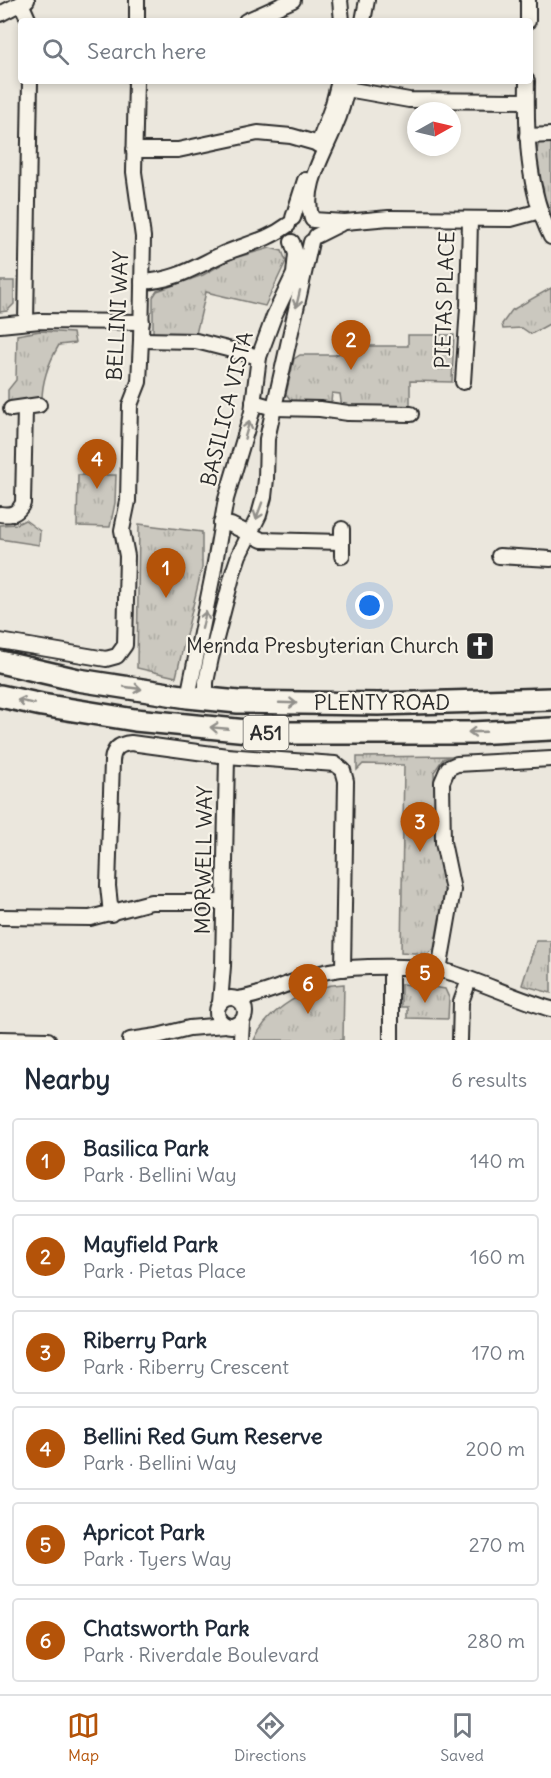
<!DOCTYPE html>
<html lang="en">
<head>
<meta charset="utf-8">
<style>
	:root { --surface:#fff; --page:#f2f2f3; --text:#1f2937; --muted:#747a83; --line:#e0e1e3; --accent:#b45309 }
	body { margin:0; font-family:Delius,sans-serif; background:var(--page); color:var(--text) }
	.compass { position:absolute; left:407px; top:102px; width:54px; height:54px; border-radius:50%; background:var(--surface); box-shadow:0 3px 9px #0003; rotate:82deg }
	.you { position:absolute; left:370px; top:606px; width:21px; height:21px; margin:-15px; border:4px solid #fff; border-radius:50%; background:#1a73e8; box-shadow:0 0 0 9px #1a73e833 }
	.badge { display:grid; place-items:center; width:39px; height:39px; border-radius:50%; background:var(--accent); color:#fff; font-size:20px; font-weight:700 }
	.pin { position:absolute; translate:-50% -50px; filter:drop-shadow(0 2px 3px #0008) }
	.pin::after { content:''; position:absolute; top:32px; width:21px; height:18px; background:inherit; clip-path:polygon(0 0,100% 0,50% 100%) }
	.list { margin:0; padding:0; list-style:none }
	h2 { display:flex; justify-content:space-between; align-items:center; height:78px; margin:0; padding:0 24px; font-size:26px }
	h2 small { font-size:20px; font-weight:400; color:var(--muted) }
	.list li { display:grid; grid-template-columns:39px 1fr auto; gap:18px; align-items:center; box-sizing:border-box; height:84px; margin:0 12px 12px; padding:0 12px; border:2px solid var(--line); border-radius:6px }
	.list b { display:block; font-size:22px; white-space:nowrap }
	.list p { margin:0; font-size:20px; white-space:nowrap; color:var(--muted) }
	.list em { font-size:20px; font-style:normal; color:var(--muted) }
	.icon { flex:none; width:33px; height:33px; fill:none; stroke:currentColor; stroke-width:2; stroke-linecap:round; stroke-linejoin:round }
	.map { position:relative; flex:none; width:551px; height:1040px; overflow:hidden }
	.search { position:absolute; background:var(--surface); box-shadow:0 3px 9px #0003; left:18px; right:18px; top:18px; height:66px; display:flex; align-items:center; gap:15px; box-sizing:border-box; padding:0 21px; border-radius:6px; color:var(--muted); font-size:22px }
	.sheet { height:654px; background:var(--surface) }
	nav { display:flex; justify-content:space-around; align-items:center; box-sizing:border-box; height:84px; border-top:2px solid var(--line); background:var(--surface); font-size:16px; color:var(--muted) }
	nav a { display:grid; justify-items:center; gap:3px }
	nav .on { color:var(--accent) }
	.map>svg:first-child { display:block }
</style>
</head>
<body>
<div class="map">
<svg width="551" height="1040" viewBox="0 0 551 1040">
	<defs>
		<pattern id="park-tufts" width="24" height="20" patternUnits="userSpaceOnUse" patternTransform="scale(1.5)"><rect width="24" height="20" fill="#cbc8bf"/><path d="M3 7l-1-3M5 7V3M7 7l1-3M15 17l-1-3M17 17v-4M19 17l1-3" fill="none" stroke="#aeaca4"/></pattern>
	</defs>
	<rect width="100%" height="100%" fill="#ebe7dd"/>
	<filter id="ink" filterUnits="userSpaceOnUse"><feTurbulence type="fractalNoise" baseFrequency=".0167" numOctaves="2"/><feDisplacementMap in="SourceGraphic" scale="12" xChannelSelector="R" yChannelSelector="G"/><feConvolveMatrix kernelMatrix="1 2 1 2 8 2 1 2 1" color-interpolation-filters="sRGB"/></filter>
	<g filter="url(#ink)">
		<g fill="url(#park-tufts)" stroke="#7b7a75" stroke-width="1.5">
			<path d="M551,140V218C544,201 532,160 539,143Z"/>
			<path d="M270,248L282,251L286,261L265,306L206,292L196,334H153V297L157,291L203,275L231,259Z"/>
			<path d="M0,281H14V304L7,311L0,312Z"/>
			<path d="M551,288V323L531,334L522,328L503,329L502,324L512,310Z"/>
			<path d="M40,331L73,333L75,343L59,345C49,362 42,379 42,400L8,405V390L16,380L17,335Z"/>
			<path d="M408,335H454L452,382L410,381V409L342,408L340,394L332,393L331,402L327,405L294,404L286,394L294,359L300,355H335L358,346H408Z"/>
			<path d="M78,475H116L115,503L110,527L77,526Z"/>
			<path d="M25,520L40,531L39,545L0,539V525L17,524Z"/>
			<path d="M139,524L202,532V568L176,677L137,668Z"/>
			<path d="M452,756L443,759L434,772L436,843L445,886L434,949L427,954L401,952L404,765L363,764L357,770V757Z"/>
			<path d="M536,941H551V993L522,985Z"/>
			<path d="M344,984L343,1040H254C269,1008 309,985 344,984Z"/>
			<path d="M401,984L427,986L445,989L449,998L448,1019L407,1018V1007H401Z"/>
		</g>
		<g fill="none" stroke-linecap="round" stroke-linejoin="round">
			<g stroke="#2b2b2b" stroke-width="18">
				<g id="minor">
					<path d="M340,0L342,21"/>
					<path d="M21,3L29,21"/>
					<path d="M0,14L27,0"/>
					<path d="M137,21V0"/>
					<path d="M246,21L293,0"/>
					<path d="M363,21L367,0"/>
					<path d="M528,21V0"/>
					<path d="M527,81C526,134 527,189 551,237"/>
					<path d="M347,89L409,100L526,101"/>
					<path d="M527,136L551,135"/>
					<path d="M318,145L333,104L339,81"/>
					<path d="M134,150H178L258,133L291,136L319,144"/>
					<path d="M293,218L305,180"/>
					<path d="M312,219C301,188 325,153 336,124C342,111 345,97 348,83"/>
					<path d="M313,220L345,222L389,218L511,219L540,211"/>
					<path d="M316,236L340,224"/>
					<path d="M142,282C178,280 194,267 225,253C247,244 268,240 288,225"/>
					<path d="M26,322L30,81"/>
					<path d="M0,325L40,321L142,322"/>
					<path d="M141,340L196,341L259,357"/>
					<path d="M463,382L468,307L470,220"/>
					<path d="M253,402L274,408L320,409L348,413L411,414"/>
					<path d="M11,409L39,405"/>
					<path d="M0,514C11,516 18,513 23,503L25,408"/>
					<path d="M221,523L231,525L262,540L342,542"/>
					<path d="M342,556V529"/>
					<path d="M499,556L551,559"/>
					<path d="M0,641L106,659L117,656L125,645L127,556L122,530L128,501L130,405L139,382L141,340L143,237L134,172L136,81"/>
					<path d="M188,697L213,574L226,499L252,412L259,357L274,316L294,274L296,254L292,242"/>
					<path d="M206,699V682L211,658L233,573L239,555L259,515L264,497L266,479L267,439L311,242"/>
					<path d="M111,914L108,886L112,761C113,749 119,744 131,743L227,756L335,764L343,770L346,781L343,969"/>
					<path d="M0,917L90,918L151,902H224"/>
					<path d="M439,970L453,890L443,842L442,782L448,768L457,764L551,759"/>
					<circle cx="231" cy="1012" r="14"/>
					<path d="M238,999C271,994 298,977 329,971C359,965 424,965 452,973C486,984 517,999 551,1009"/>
					<path d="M220,1003L223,966L227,756"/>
					<path d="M0,1039L48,1040"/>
					<path d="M130,1040L157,1036L189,1028L225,1025"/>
					<path d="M241,1040L242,1022"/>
					<path d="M391,1040V968"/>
					<path d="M460,1040L461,1002L469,980"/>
				</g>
			</g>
			<g stroke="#2b2b2b" stroke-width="26">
				<g id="highway">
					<path d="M0,662L78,680L188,697L238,702L378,704L551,699"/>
					<path d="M0,696L42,705L135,720L268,733H472L551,729"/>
				</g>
			</g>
			<use href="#minor" stroke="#f7f3e8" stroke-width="14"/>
			<use href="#highway" stroke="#f7f3e8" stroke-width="21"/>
		</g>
		<defs><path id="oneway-shaft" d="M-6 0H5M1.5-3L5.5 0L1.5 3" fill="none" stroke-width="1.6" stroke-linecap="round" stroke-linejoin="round" transform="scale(1.5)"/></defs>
		<g stroke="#918f8a">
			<use href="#oneway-shaft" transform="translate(298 299) rotate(103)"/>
			<use href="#oneway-shaft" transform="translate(247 430) rotate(-74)"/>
			<use href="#oneway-shaft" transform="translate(259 511) rotate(110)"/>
			<use href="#oneway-shaft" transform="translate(204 620) rotate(-77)"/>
			<use href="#oneway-shaft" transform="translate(133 688) rotate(8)"/>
			<use href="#oneway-shaft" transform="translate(26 702) rotate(-168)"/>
			<use href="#oneway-shaft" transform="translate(288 703) rotate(2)"/>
			<use href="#oneway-shaft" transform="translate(219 728) rotate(-175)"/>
			<use href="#oneway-shaft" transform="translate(477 732) rotate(178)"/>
		</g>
	</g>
	<defs>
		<g id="church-square" transform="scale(1.5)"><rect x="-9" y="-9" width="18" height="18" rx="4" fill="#2b2b2b" stroke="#f7f3e8"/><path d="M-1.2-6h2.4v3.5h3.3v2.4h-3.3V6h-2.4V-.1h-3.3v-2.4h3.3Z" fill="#fff"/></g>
	</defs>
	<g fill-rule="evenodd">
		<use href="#church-square" x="480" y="646"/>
	</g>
	<g text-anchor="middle" stroke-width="4.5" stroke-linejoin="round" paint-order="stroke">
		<rect fill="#f7f3e8" stroke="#686764" stroke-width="1.5" x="243.5" y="716" width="45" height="34" rx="4.5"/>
		<g font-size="20" font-weight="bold" fill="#2b2b2b">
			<text x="266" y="740">A51</text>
		</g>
		<g font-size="21" fill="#2b2b2b" stroke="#f7f3e8">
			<text transform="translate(445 300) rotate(-88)" y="7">PIETAS PLACE</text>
			<text transform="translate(118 316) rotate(-87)" y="7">BELLINI WAY</text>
			<text transform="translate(227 409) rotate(-76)" y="7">BASILICA VISTA</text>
			<text x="382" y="710">PLENTY ROAD</text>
			<text transform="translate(204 860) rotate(-89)" y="7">MORWELL WAY</text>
		</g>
		<g font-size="21" fill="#2b2b2b" stroke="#f7f3e8" text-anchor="end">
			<text x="459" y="653">Mernda Presbyterian Church</text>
		</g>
	</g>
</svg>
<svg class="compass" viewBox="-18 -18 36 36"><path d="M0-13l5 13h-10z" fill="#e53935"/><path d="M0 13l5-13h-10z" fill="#747a83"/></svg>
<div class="you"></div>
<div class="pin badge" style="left:166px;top:598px">1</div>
<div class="pin badge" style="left:351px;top:370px">2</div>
<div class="pin badge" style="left:420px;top:852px">3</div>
<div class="pin badge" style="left:97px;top:489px">4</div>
<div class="pin badge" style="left:425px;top:1003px">5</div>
<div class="pin badge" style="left:308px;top:1014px">6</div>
<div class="search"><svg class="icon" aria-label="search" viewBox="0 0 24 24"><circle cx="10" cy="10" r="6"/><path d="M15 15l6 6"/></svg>Search here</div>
</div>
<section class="sheet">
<h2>Nearby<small>6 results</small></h2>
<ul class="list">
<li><span class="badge">1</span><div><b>Basilica Park</b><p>Park · Bellini Way</p></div><em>140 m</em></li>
<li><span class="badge">2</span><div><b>Mayfield Park</b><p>Park · Pietas Place</p></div><em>160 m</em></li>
<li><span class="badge">3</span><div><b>Riberry Park</b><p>Park · Riberry Crescent</p></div><em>170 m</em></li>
<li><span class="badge">4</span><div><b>Bellini Red Gum Reserve</b><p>Park · Bellini Way</p></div><em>200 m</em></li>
<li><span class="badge">5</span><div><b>Apricot Park</b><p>Park · Tyers Way</p></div><em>270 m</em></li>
<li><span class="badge">6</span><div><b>Chatsworth Park</b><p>Park · Riverdale Boulevard</p></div><em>280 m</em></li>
</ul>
</section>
<nav>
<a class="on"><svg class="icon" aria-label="map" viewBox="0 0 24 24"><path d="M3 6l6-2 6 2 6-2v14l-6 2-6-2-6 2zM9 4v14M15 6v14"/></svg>Map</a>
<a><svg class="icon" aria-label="directions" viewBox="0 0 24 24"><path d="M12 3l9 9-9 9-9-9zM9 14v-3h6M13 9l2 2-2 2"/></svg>Directions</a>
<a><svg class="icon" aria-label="saved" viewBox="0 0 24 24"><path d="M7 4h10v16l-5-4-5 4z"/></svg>Saved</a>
</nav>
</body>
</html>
